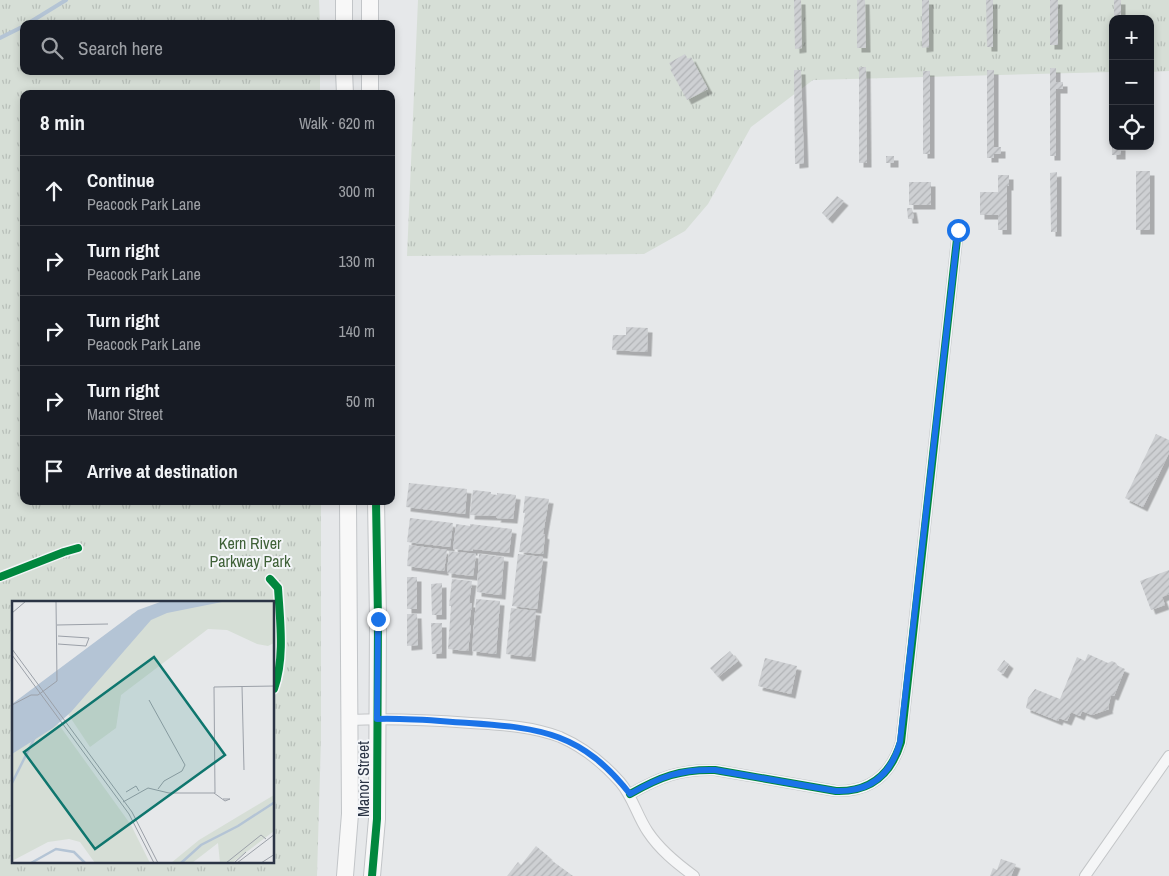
<!DOCTYPE html>
<html lang="en">
<head>
<meta charset="utf-8">
<style>
	:root { --surface:#171b24; --page:#20242c; --text:#f1f3f6; --muted:#9ea1a6; --line:#363941 }
	body { margin:0; font-family:"Archivo Narrow",sans-serif; background:var(--page); color:var(--text) }
	.controls { position:absolute; right:15px; top:15px; display:grid; overflow:hidden; border-radius:10px; box-shadow:0 2px 8px #0003 }
	.controls button { width:45px; height:45px; display:grid; place-items:center; padding:0; border:0; border-bottom:1px solid var(--line); background:var(--surface); color:var(--text); font:25px sans-serif }
	.stop { position:absolute; width:15px; height:15px; margin:-11px; border:4px solid #1a73e8; border-radius:50%; background:#fff }
	.stop.end { background:#1a73e8; border-color:#fff; box-shadow:0 1px 5px #0008 }
	.list { margin:0; padding:0; list-style:none }
	h2 { display:flex; justify-content:space-between; align-items:center; height:65px; margin:0; padding:0 20px; font-size:21px }
	h2 small { font-size:16px; font-weight:400; color:var(--muted) }
	.list li { display:grid; grid-template-columns:32px 1fr auto; gap:15px; align-items:center; box-sizing:border-box; height:70px; padding:0 20px; border-top:1px solid var(--line) }
	.list b { display:block; font-size:19px; white-space:nowrap }
	.list p { margin:0; font-size:16px; white-space:nowrap; color:var(--muted) }
	.list em { font-size:16px; font-style:normal; color:var(--muted) }
	.icon { flex:none; width:28px; height:28px; fill:none; stroke:currentColor; stroke-width:2; stroke-linecap:round; stroke-linejoin:round }
	.map { position:relative; flex:none; width:1169px; height:876px; overflow:hidden }
	.search { position:absolute; background:var(--surface); box-shadow:0 2px 8px #0003; left:20px; top:20px; width:375px; height:55px; display:flex; align-items:center; gap:12px; box-sizing:border-box; padding:0 18px; border-radius:10px; color:var(--muted); font-size:19px }
	.panel { position:absolute; background:var(--surface); box-shadow:0 2px 8px #0003; left:20px; top:90px; width:375px; height:415px; border-radius:10px }
	.map>svg:first-child { display:block }
</style>
</head>
<body>
<div class="map">
<svg width="1169" height="876" viewBox="0 0 1169 876">
	<defs>
		<pattern id="grass-tufts" width="24" height="20" patternUnits="userSpaceOnUse" patternTransform="scale(1.25)"><rect width="24" height="20" fill="#d6ded6"/><path d="M3 7l-1-3M5 7V3M7 7l1-3M15 17l-1-3M17 17v-4M19 17l1-3" fill="none" stroke="#b8bfb9"/></pattern>
		<pattern id="building-hatch" width="6" height="6" patternUnits="userSpaceOnUse" patternTransform="scale(1.25)"><rect width="6" height="6" fill="#ced0d3"/><path d="M-1 1l2-2M0 6l6-6M5 7l2-2" fill="none" stroke="#b1b3b6"/></pattern>
		<filter id="shadow"><feDropShadow dx="4.5" dy="4.5" stdDeviation="0" flood-color="#0004"/></filter>
	</defs>
	<rect width="100%" height="100%" fill="#e6e8ea"/>
	<g fill="url(#grass-tufts)" fill-rule="evenodd">
		<path d="M0,0H319L320,24H24V71H320V94H24V501H321V739L317,876H0ZM14,602H274V862H14Z"/>
		<path d="M418,0H1169V71L1150,72V19H1113V72L813,80L751,127L708,204L685,231L644,254L407,256Z"/>
	</g>
	<g fill="none" stroke-linecap="round" stroke-linejoin="round">
		<g stroke="#b4c4d5" stroke-width="4">
			<path d="M27,24L66,0"/>
			<path d="M0,38L24,26"/>
		</g>
	</g>
	<g fill="url(#building-hatch)" filter="url(#shadow)">
		<path d="M794,0H801L802,48L795,49Z"/>
		<path d="M857,0H865L866,48H857Z"/>
		<path d="M922,0H929V47L922,48Z"/>
		<path d="M986,0H993V47H987Z"/>
		<rect x="1050" y="0" width="8" height="45"/>
		<rect x="1114" y="0" width="7" height="19"/>
		<path d="M685,54L688,59L691,57L708,89L687,100L670,69L672,68L669,63Z"/>
		<path d="M859,67H866L867,163H859Z"/>
		<path d="M1050,68H1056V82H1063V89H1056V156H1050Z"/>
		<path d="M794,70H801L804,163L795,164Z"/>
		<path d="M987,70H994V147H1001V154H994V158H987Z"/>
		<rect x="923" y="71" width="7" height="83"/>
		<rect x="1112" y="146" width="9" height="9"/>
		<rect x="886" y="156" width="8" height="7"/>
		<rect x="1136" y="171" width="14" height="59"/>
		<path d="M1057,172V232H1051L1050,173Z"/>
		<path d="M998,175H1009V186H1007V230H998V215H980V192H998Z"/>
		<rect x="909" y="182" width="22" height="23"/>
		<path d="M837,196L844,201L828,219L822,213Z"/>
		<path d="M907,208H912L914,219H908Z"/>
		<path d="M626,327L648,328L647,352L612,350L613,335H626Z"/>
		<path d="M1156,434L1169,440V453L1143,507L1125,498Z"/>
		<path d="M409,483L467,489L465,514L406,507Z"/>
		<path d="M473,490L491,492V494L497,495V493L516,495L513,519L496,518L497,516L470,515Z"/>
		<path d="M525,496L549,499L543,534L545,535L543,554L519,552L525,513H523Z"/>
		<path d="M410,518L453,523L450,547L407,542Z"/>
		<path d="M456,524L470,526V524L512,529L509,553L473,549V551L453,549Z"/>
		<path d="M409,545L447,550L444,571L407,566Z"/>
		<path d="M449,551L476,554L473,576L447,573Z"/>
		<path d="M479,554L504,557L501,595L477,592Z"/>
		<path d="M518,554L543,557L537,609L512,606Z"/>
		<path d="M1169,570V594L1162,597L1165,605L1151,610L1140,581Z"/>
		<rect x="407" y="577" width="10" height="32"/>
		<path d="M452,579L472,581L469,603H472L469,625H471L468,651L448,649L451,606H449Z"/>
		<path d="M442,583V615H432L431,584Z"/>
		<path d="M476,599L500,601L496,654L472,651Z"/>
		<path d="M511,608L536,611L531,657L506,654Z"/>
		<path d="M407,614H417L418,645L407,646Z"/>
		<path d="M431,623H442V654H432Z"/>
		<path d="M730,651L738,661L718,677L710,668Z"/>
		<path d="M1088,654L1108,663L1112,661L1116,663L1118,666L1125,669L1114,696L1111,695L1108,708L1109,709L1092,715L1082,711L1080,716L1071,712L1067,721L1059,718L1058,721L1026,708L1028,698L1035,689L1060,699L1077,657L1085,661Z"/>
		<path d="M765,658L797,666L791,694L758,686Z"/>
		<path d="M1004,660L1009,664L1003,674L997,670Z"/>
		<path d="M536,846L548,856L547,857L573,876H507L518,862L521,865Z"/>
		<path d="M1001,859L1016,864L1011,876H990L993,868L997,870Z"/>
	</g>
	<g fill="none" stroke-linecap="round" stroke-linejoin="round">
		<g stroke="#c4c6c8" stroke-width="12">
			<g id="minor">
				<path d="M350,720C390,718 430,720 471,723C501,725 532,726 560,737C583,747 604,764 620,782C633,797 637,816 648,832C660,850 676,863 694,876"/>
				<path d="M630,794C660,777 680,769 715,770L836,791C870,792 891,775 901,742L958,230"/>
				<path d="M1085,876L1169,756"/>
			</g>
		</g>
		<g stroke="#c2c5c8" stroke-width="18">
			<g id="primary">
				<path d="M344,0V24"/>
				<path d="M370,0V24"/>
				<path d="M344,71L345,94"/>
				<path d="M370,71V94"/>
				<path d="M345,876L350,814L348,501"/>
				<path d="M372,876L377,819L378,619L376,501"/>
			</g>
		</g>
		<use href="#minor" stroke="#f5f6f7" stroke-width="10"/>
		<use href="#primary" stroke="#f8f8f8" stroke-width="16"/>
		<g stroke="#f4f6f9" stroke-width="11">
			<g id="cycleway">
				<path d="M0,577L64,552L78,548"/>
				<path d="M270,579L278,588C280,621 285,658 274,689"/>
				<path d="M630,794C660,777 680,769 715,770L836,791C870,792 891,775 901,742L958,230"/>
				<path d="M372,876L377,819L378,619L376,501"/>
			</g>
		</g>
		<use href="#cycleway" stroke="#00873e" stroke-width="8"/>
	</g>
	<g fill="none" stroke-linecap="round" stroke-linejoin="round">
		<path stroke="#1a73e8" stroke-width="6" d="M378,619L377,719C408,718 438,721 469,723C542,728 582,733 630,794C660,777 680,769 715,770L836,791C870,792 891,775 900,742L958,230"/>
	</g>
	<g text-anchor="middle" stroke-width="4" stroke-linejoin="round" paint-order="stroke">
		<g font-size="16" fill="#3f6138" stroke="#f4f6f9">
			<text x="250" y="549">Kern River<tspan x="250" dy="18">Parkway Park</tspan></text>
		</g>
		<g font-size="16" fill="#2b3445" stroke="#f4f6f9">
			<text transform="translate(363 779) rotate(-90)" y="6">Manor Street</text>
		</g>
	</g>
	<g transform="translate(12 601)">
		<rect width="262" height="262" fill="#e6e8ea"/>
		<path d="M152,0H262V42L256,45L245,43L215,29L196,28L109,94L104,127L78,146L40,89L96,42L120,13ZM27,96L119,224L138,262H83L68,241L57,238L36,241L0,260V108ZM262,194V230L220,262H208L206,242L180,262H159L187,239Z" fill="#d6ded6"/>
		<path d="M151,0H215L155,12L139,19L59,111L41,127L0,153V103L126,9Z" fill="#b4c4d5"/>
		<path fill="none" stroke="#b4c4d5" stroke-width="2.5" d="M0,182L23,136M19,262L44,248L62,251L73,262M169,262L189,244L226,225L263,201"/>
		<path fill="none" stroke="#9ba0a8" stroke-width="1" d="M0,12L14,0M45,24L96,23M46,35L77,37L74,45L46,43M0,48L120,211L146,262M0,54L117,213L142,262M230,85L232,169M137,99L173,164L170,170L152,180L146,188M0,104L19,94H26L45,80L44,0M114,191L124,185L127,190M202,192L213,200L218,198H211M111,201L136,187L157,192H203L202,86L263,85M214,262L249,234L254,238M222,262L234,251M225,262L263,233M249,262L263,253"/>
		<path fill="#0f766e" fill-opacity="0.15" stroke="#0f766e" stroke-width="2.5" d="M142,56L213,154L83,248L12,151Z"/>
		<rect width="262" height="262" fill="none" stroke="#2b3445" stroke-width="2.5"/>
	</g>
</svg>
<div class="controls">
<button>+</button>
<button>−</button>
<button><svg class="icon" aria-label="locate" viewBox="0 0 24 24"><circle cx="12" cy="12" r="6"/><path d="M12 2v4M12 18v4M2 12h4M18 12h4"/></svg></button>
</div>
<div class="stop" style="left:958px;top:230px"></div>
<div class="stop end" style="left:378px;top:619px"></div>
<div class="search"><svg class="icon" aria-label="search" viewBox="0 0 24 24"><circle cx="10" cy="10" r="6"/><path d="M15 15l6 6"/></svg>Search here</div>
<section class="panel">
<h2>8 min<small>Walk · 620 m</small></h2>
<ul class="list">
<li><svg class="icon" aria-label="ahead" viewBox="0 0 24 24"><path d="M12 20V5M6 11l6-6 6 6"/></svg><div><b>Continue</b><p>Peacock Park Lane</p></div><em>300 m</em></li>
<li><svg class="icon" aria-label="right" viewBox="0 0 24 24"><path d="M7 20v-9h11M14 6l5 5-5 5"/></svg><div><b>Turn right</b><p>Peacock Park Lane</p></div><em>130 m</em></li>
<li><svg class="icon" aria-label="right" viewBox="0 0 24 24"><path d="M7 20v-9h11M14 6l5 5-5 5"/></svg><div><b>Turn right</b><p>Peacock Park Lane</p></div><em>140 m</em></li>
<li><svg class="icon" aria-label="right" viewBox="0 0 24 24"><path d="M7 20v-9h11M14 6l5 5-5 5"/></svg><div><b>Turn right</b><p>Manor Street</p></div><em>50 m</em></li>
<li><svg class="icon" aria-label="arrive" viewBox="0 0 24 24"><path d="M6 21V4h12l-3 4 3 4H6"/></svg><div><b>Arrive at destination</b></div></li>
</ul>
</section>
</div>
</body>
</html>
